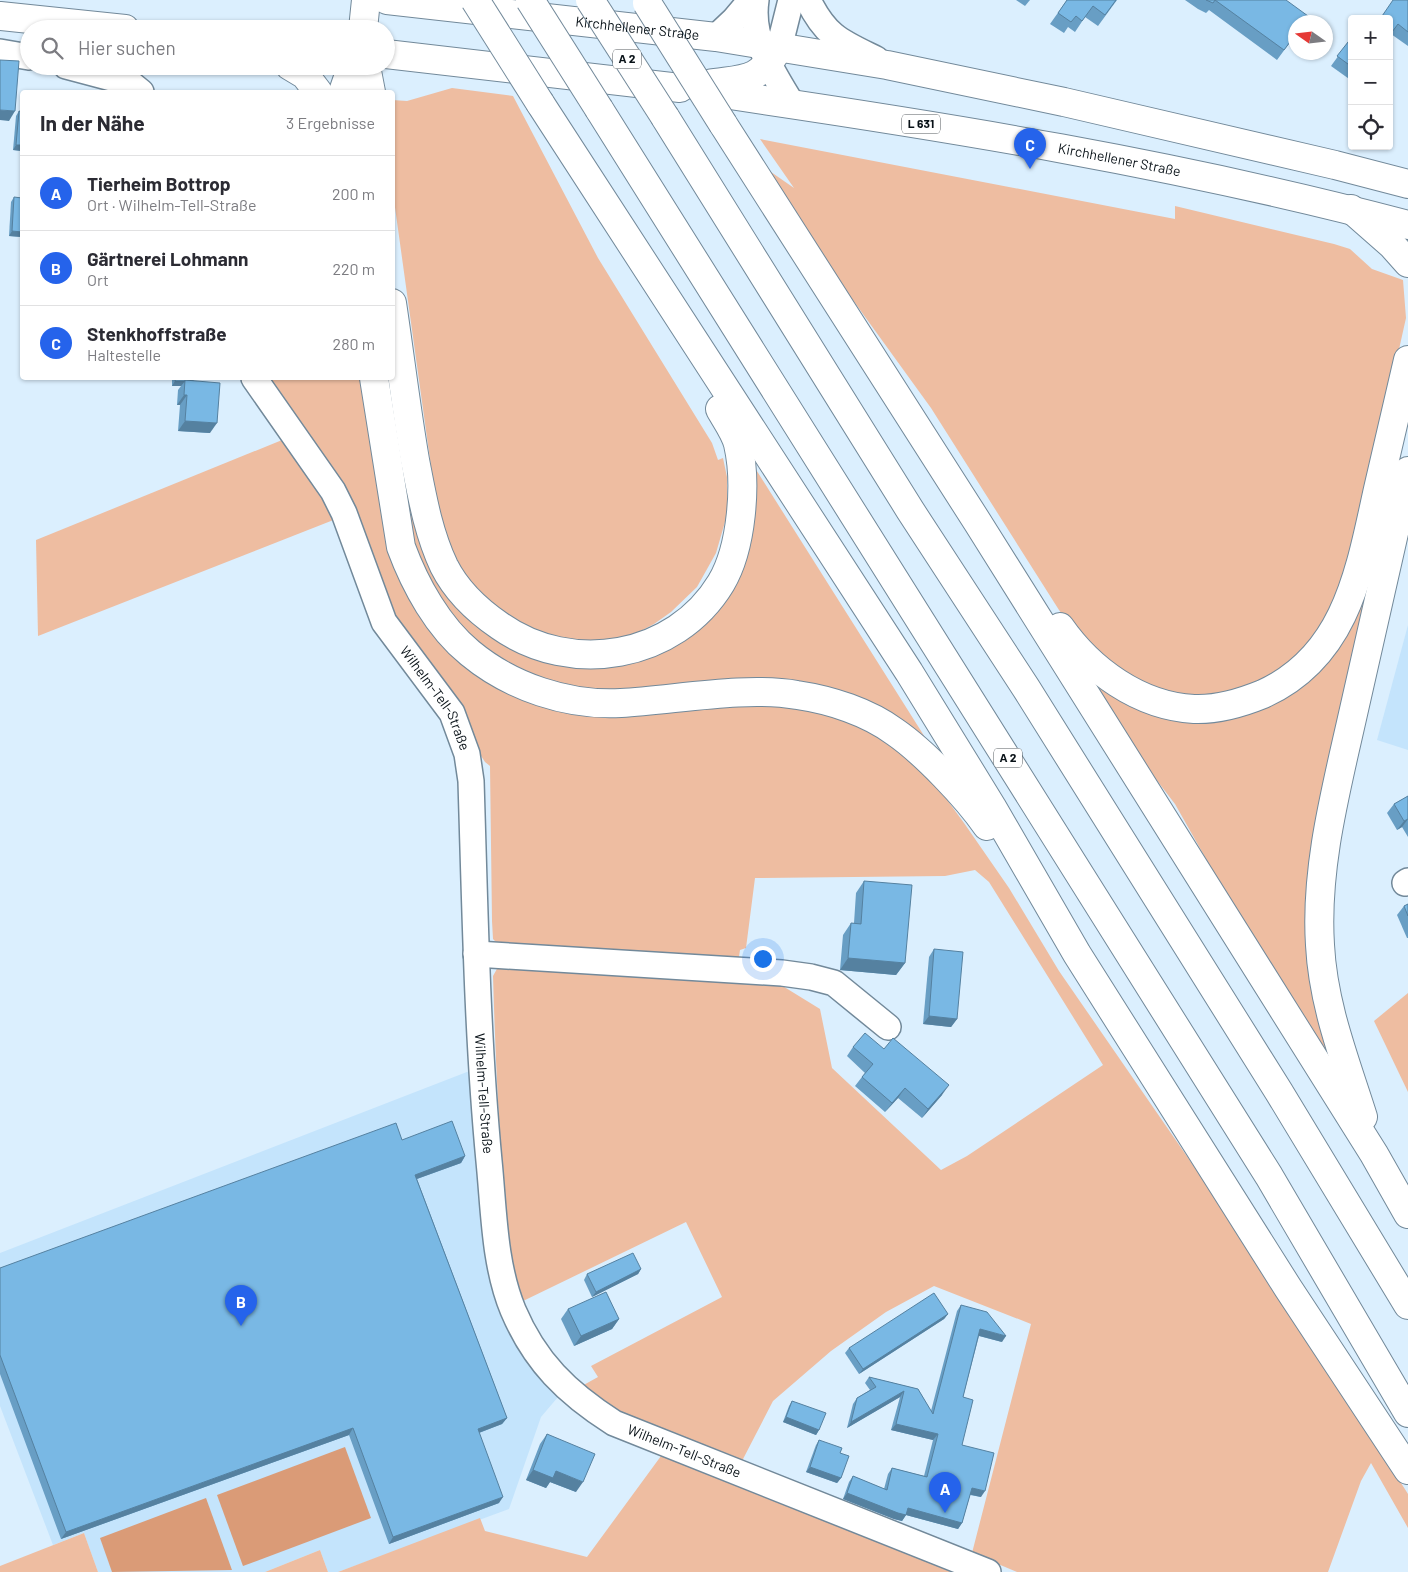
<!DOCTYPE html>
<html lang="de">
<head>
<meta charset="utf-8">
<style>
	:root { --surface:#fff; --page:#f7f7f7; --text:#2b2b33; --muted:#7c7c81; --line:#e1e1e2; --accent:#2563eb }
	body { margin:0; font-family:Barlow,sans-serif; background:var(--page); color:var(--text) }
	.controls { position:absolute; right:15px; top:15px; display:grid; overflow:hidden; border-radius:5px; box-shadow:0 1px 4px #0004 }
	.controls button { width:45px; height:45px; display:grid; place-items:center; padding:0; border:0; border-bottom:1px solid var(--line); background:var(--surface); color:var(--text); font:25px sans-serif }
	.compass { position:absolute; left:1288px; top:15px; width:45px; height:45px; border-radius:50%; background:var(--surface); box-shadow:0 1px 4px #0004; rotate:284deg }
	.you { position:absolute; left:762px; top:958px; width:18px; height:18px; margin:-12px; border:4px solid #fff; border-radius:50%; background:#1a73e8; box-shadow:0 0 0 8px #1a73e833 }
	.badge { display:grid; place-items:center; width:32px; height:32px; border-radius:50%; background:var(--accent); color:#fff; font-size:16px; font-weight:700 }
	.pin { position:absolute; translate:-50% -41px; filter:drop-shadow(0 1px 2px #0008) }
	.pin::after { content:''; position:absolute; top:26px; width:18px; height:15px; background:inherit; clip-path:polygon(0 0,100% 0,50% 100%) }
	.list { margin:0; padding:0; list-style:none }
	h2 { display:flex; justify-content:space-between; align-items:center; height:65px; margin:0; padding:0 20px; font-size:21px }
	h2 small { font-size:16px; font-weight:400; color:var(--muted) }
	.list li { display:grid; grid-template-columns:32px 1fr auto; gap:15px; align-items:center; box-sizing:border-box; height:75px; padding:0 20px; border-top:1px solid var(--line) }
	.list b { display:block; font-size:19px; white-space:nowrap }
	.list p { margin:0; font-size:16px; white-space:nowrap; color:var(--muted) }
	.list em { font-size:16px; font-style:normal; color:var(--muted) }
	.icon { flex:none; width:28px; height:28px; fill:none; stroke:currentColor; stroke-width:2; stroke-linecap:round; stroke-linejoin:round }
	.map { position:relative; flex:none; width:1408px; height:1572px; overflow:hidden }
	.search { position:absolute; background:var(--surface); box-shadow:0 1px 4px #0004; left:20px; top:20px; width:375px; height:55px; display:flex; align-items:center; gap:12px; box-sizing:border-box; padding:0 18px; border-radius:28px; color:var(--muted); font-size:19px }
	.panel { position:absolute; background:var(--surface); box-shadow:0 1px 4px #0004; left:20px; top:90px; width:375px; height:290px; border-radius:5px }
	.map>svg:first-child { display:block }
</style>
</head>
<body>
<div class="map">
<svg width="1408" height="1572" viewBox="0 0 1408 1572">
	<rect width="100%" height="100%" fill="#dbeffe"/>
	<g fill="#c4e4fc">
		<path d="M1408,625V750L1377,740Z"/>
		<path d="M472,1070L522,1353L558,1397L541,1417L509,1509L338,1572H328L320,1550L265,1572H98L84,1533L53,1545L0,1406V1253Z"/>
	</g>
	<g fill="#eebda1">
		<path d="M452,88L513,96L598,258L712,443L718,460L723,458L727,477V515L716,553L697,587L671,612L654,624L637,633L617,638L587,641L545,636L487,604L460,568L450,550L434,488L393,193L392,100L407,101Z"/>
		<path d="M760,139L1175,219V206L1334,244L1350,249L1372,269L1403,280L1406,318L1360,524L1339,600L1305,655L1247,690L1185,698L1124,676L1074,630L1059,610L931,408L842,285L770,174L771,172L794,188Z"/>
		<path d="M264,378H366L392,544L496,683L771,702L832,716L861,727L888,744L915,766L937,786L964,823L1009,888L1059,971L1213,1194L1325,1363L1408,1494V1528L1371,1463L1361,1481L1328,1572H1017L972,1553L1031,1324L934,1286L886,1312L831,1351L773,1401L742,1461L618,1413L580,1387L598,1377L591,1366L722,1297L686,1222L521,1302C508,1264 506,1222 503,1182C498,1113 495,1045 493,976L498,967L781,985L820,1009L832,1068L941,1170L967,1156L1103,1065L989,882L975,870L945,876L755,878L746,948L740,950L738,963L500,946L493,939L492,921L490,766L485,762L400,630Z"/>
		<path d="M1405,424L1310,973L1315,1008L1330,1061L1236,912L1175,804L1128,743L1089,679L1150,711L1311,677Z"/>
		<path d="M287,438L336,519L38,636L36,540Z"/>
		<path d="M398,445L414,510L527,654L691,626L755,468L928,742L900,727L695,688L573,690L509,667L463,630L437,596L414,544Z"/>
		<path d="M1408,993V1092L1374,1021Z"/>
		<path d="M661,1456L797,1507L951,1572H338L480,1518L485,1531L587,1557Z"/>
		<path d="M84,1533L98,1572H0V1566Z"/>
		<path d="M320,1550L328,1572H265Z"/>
	</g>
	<g fill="#da9b77">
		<path d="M345,1447L371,1518L243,1566L217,1495Z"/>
		<path d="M206,1498L232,1570L112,1572L100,1538Z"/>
	</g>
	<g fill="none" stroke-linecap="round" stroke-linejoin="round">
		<g stroke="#72899a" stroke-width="28">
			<g id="minor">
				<path d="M756,0C750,39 773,73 792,104"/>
				<path d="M808,0C826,37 841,42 876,59"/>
				<path d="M716,37L734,20L751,0"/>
				<path d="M779,48L791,0"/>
				<path d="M0,52L29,57"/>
				<path d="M66,66L130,83L141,92"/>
				<path id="s1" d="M254,378L333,491L344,513L384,622L452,713L467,754L471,781C475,908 477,1035 489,1161C494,1211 494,1264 513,1310C535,1362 567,1393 614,1423L988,1572"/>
				<path d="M1405,883L1408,881"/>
				<path d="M476,954L782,973L811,977L834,983L888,1027"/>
			</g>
		</g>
		<g stroke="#72899a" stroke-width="30">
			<g id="major">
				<path id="s2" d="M387,0L716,37L887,65L1064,102L1335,165L1408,184"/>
				<path d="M0,16L125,29"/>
				<path d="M386,54L680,88"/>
				<path d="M708,84C746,78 757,83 779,48"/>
				<path id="s3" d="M709,92C944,126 1179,164 1408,225"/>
			</g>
		</g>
		<g stroke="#72899a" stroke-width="30">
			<g id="highway">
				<path d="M363,29L366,0"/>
				<path d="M290,66L305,75L318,92"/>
				<path d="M366,66L371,92"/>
				<path d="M343,92L352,66"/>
				<path d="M540,103L909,672L992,807L1077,954L1288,1288L1408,1470"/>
				<path d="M599,109L1269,1176L1408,1413"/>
				<path d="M665,117L910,510L1026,688L1279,1092L1408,1305"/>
				<path d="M723,124L978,523L1374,1154L1408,1214"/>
				<path d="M1351,209L1392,245L1408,263"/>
				<path d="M392,303C400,356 406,408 415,460C422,496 428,532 444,566C456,590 478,611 500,626C571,676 675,659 721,583C742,548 747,483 738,444C735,432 726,420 720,409"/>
				<path d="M374,378L401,547C415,585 438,627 470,653C511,687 568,706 621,703C675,700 745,686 797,695C831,700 868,712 895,732C924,752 967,797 987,826"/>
				<path d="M1060,627C1090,670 1139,706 1194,709C1217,710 1241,703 1263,694C1347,656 1360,570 1378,489C1388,446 1398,403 1408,360"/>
				<path d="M1363,1117C1345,1060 1323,1005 1320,945C1315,868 1336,790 1353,714C1371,633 1390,552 1408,471"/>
			</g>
		</g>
		<use href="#minor" stroke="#fff" stroke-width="25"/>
		<use href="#major" stroke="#fff" stroke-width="28"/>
		<use href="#highway" stroke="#fff" stroke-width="28"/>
		<g stroke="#72899a" stroke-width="30" stroke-linecap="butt">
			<g id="highway-bridge">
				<path d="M475,0L540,103"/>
				<path d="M530,0L599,109"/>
				<path d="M590,0L665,117"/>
				<path d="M647,3L723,124"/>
			</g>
		</g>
		<use href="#highway-bridge" stroke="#fff" stroke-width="28"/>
	</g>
	<g fill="#689ec4">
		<path d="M1016,0H1030L1025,6Z"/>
		<path d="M1067,0H1117L1098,26L1085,17L1075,32L1068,27L1064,33L1050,24Z"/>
		<path d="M1185,0H1286L1296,34L1277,60L1209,10L1206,13L1198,9Z"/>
		<path d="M1408,0V46L1391,34Z"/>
		<path d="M1352,37V81L1331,66Z"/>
		<path d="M19,111L22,112V151L13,150L16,116Z"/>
		<path d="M14,197L22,237L9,236L11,202Z"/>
		<path d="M172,378H193V381L210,433L178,431L180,405H177L178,390L181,386H172Z"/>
		<path d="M1408,796V837L1402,827L1397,830L1387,813L1394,804Z"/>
		<path d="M864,881L905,963L896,975L840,970L843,935L851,923H854L856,893Z"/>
		<path d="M1408,904V938H1407L1397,915L1404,906Z"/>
		<path d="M934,949L957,1019L951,1027L923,1024L929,957Z"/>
		<path d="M853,1047L884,1049L942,1095L922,1118L898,1098L885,1112L855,1086L865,1073L847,1056Z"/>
		<path d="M402,1140L465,1156L461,1163L417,1179L507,1418L502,1424L479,1433L499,1503L389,1544L349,1435L61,1539L0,1374V1268Z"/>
		<path d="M641,1269L638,1274L592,1297L584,1280L587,1274Z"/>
		<path d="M961,1305L1002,1342L979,1336L963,1397L962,1445L981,1497L970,1495L962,1523L958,1529L906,1515L902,1521L894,1519L843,1499L849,1482L853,1476L884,1489L888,1474L892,1468L924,1476L933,1440L891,1430L900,1397L847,1428L853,1404L857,1398L870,1390L865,1383L869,1377L918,1389L931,1411L957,1311Z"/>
		<path d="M568,1309L619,1319L612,1329L574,1346L561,1319Z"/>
		<path d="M948,1314L944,1319L859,1374L845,1353L849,1348Z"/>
		<path d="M792,1401L819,1430L816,1435L783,1422L789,1406Z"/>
		<path d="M547,1434L576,1492L550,1482L546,1488L526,1480L540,1444Z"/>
		<path d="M819,1440L840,1453L841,1478L837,1483L806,1472L816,1445Z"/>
	</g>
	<g fill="#5581a0">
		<path d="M0,110L15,111L9,121L0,120Z"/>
		<path d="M16,145H22V151L13,150Z"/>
		<path d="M12,231L22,232V237L9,236Z"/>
		<path d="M175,381H185L181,386H172Z"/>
		<path d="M184,395H187L180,405H177Z"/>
		<path d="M185,421L217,423L210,433L178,431Z"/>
		<path d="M1408,819L1402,827L1397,830L1404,821Z"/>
		<path d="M848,958L905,963L896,975L840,970Z"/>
		<path d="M929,1016L957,1019L951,1027L923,1024Z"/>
		<path d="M949,1085L942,1095L922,1118L928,1109Z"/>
		<path d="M905,1088L898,1098L885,1112L892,1103Z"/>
		<path d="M465,1156L461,1163L411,1181L415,1175Z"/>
		<path d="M641,1269L638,1274L592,1297L596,1292Z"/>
		<path d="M948,1314L944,1319L859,1374L863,1369Z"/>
		<path d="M619,1319L612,1329L574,1346L581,1336Z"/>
		<path d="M980,1329L1006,1336L1002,1342L976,1335Z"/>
		<path d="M904,1391L900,1397L847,1428L851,1422Z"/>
		<path d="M786,1417L819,1430L816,1435L783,1422Z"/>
		<path d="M507,1418L502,1424L473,1435L478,1429Z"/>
		<path d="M896,1424L938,1434L933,1440L891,1430Z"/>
		<path d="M353,1428L349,1435L61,1539L66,1532Z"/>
		<path d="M810,1467L841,1478L837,1483L806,1472Z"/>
		<path d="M533,1470L556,1471L583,1482L576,1492L550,1482L546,1488L526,1480Z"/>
		<path d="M972,1488L985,1491L981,1497L968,1494Z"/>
		<path d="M847,1493L908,1508L962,1523L958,1529L906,1515L902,1521L894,1519L843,1499Z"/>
		<path d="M503,1497L499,1503L389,1544L393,1537Z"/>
	</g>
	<g fill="#79b8e4" stroke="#5581a0">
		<path d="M1067,0H1116L1105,15L1093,6L1082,21L1076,16L1071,22L1058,13Z"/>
		<path d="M1206,0H1286L1308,16L1304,22H1296V34L1284,50L1215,0L1213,3Z"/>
		<path d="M1393,0H1408V32L1398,24L1389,36V19H1380Z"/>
		<path d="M1352,37V67L1337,56Z"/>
		<path d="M0,60L19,61L15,111L0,110Z"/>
		<path d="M19,111L22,112V145H16Z"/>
		<path d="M14,197L22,198V232L12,231Z"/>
		<path d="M176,378H193V381H175Z"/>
		<path d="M185,380L220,383L217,423L185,421L187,395H184Z"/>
		<path d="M1408,796V819L1404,821L1394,804Z"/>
		<path d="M864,881L912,885L905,963L848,958L851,923L861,924Z"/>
		<path d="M1408,904V916L1404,906Z"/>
		<path d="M934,949L963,952L957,1019L929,1016Z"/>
		<path d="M865,1033L884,1049L893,1038L949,1085L928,1109L905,1088L892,1103L862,1077L873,1064L853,1047Z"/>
		<path d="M452,1121L465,1156L415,1175L507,1418L478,1429L503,1497L393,1537L353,1428L66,1532L0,1355V1268L396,1123L402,1140Z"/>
		<path d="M633,1253L641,1269L596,1292L587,1274Z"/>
		<path d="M606,1292L619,1319L581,1336L568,1309Z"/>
		<path d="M934,1293L948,1314L863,1369L849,1348Z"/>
		<path d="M961,1305L987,1312L1006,1336L980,1329L963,1397L973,1400L962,1445L994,1453L985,1491L972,1488L962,1523L908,1508L906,1515L898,1513L847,1493L853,1476L887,1490L892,1468L927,1477L938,1434L896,1424L904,1391L851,1422L857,1398L876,1387L869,1377L918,1389L933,1414Z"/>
		<path d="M792,1401L826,1413L819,1430L786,1417Z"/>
		<path d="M547,1434L595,1454L583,1482L556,1471L553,1478L533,1470Z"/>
		<path d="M819,1440L842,1448L840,1453L849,1456L841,1478L810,1467Z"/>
	</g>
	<g text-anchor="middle" stroke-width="4" stroke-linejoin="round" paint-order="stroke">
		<g fill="#fff" stroke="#52585d" stroke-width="1">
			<rect x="613" y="49.5" width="28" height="19" rx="4"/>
			<rect x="902" y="114.5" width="38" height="19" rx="4"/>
			<rect x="994" y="748.5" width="28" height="19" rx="4"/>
		</g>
		<g font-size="12" font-weight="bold" fill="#081117">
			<text x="627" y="63">A 2</text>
			<text x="921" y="128">L 631</text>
			<text x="1008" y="762">A 2</text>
		</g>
		<g font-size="14" fill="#081117" stroke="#fff">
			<text dy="5" stroke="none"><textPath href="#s2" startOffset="252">Kirchhellener Straße</textPath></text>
			<text dy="5" stroke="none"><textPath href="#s3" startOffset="416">Kirchhellener Straße</textPath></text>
			<text dy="5" stroke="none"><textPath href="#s1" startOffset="371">Wilhelm-Tell-Straße</textPath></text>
			<text dy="5" stroke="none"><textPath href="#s1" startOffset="776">Wilhelm-Tell-Straße</textPath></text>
			<text dy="5" stroke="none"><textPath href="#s1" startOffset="1225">Wilhelm-Tell-Straße</textPath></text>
		</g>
	</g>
</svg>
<div class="controls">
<button>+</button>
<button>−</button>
<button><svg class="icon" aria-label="locate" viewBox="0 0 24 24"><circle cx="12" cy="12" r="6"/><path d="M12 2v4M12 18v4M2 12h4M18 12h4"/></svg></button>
</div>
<svg class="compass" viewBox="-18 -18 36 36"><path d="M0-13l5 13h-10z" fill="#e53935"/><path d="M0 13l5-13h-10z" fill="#7c7c81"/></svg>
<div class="you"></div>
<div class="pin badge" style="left:945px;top:1513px">A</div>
<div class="pin badge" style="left:241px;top:1326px">B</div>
<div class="pin badge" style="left:1030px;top:169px">C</div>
<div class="search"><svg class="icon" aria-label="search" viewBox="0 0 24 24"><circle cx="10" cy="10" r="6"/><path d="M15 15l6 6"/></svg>Hier suchen</div>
<section class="panel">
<h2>In der Nähe<small>3 Ergebnisse</small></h2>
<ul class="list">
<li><span class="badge">A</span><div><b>Tierheim Bottrop</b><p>Ort · Wilhelm-Tell-Straße</p></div><em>200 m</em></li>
<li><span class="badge">B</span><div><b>Gärtnerei Lohmann</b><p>Ort</p></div><em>220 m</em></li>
<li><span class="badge">C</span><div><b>Stenkhoffstraße</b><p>Haltestelle</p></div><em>280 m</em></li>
</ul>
</section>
</div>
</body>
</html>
